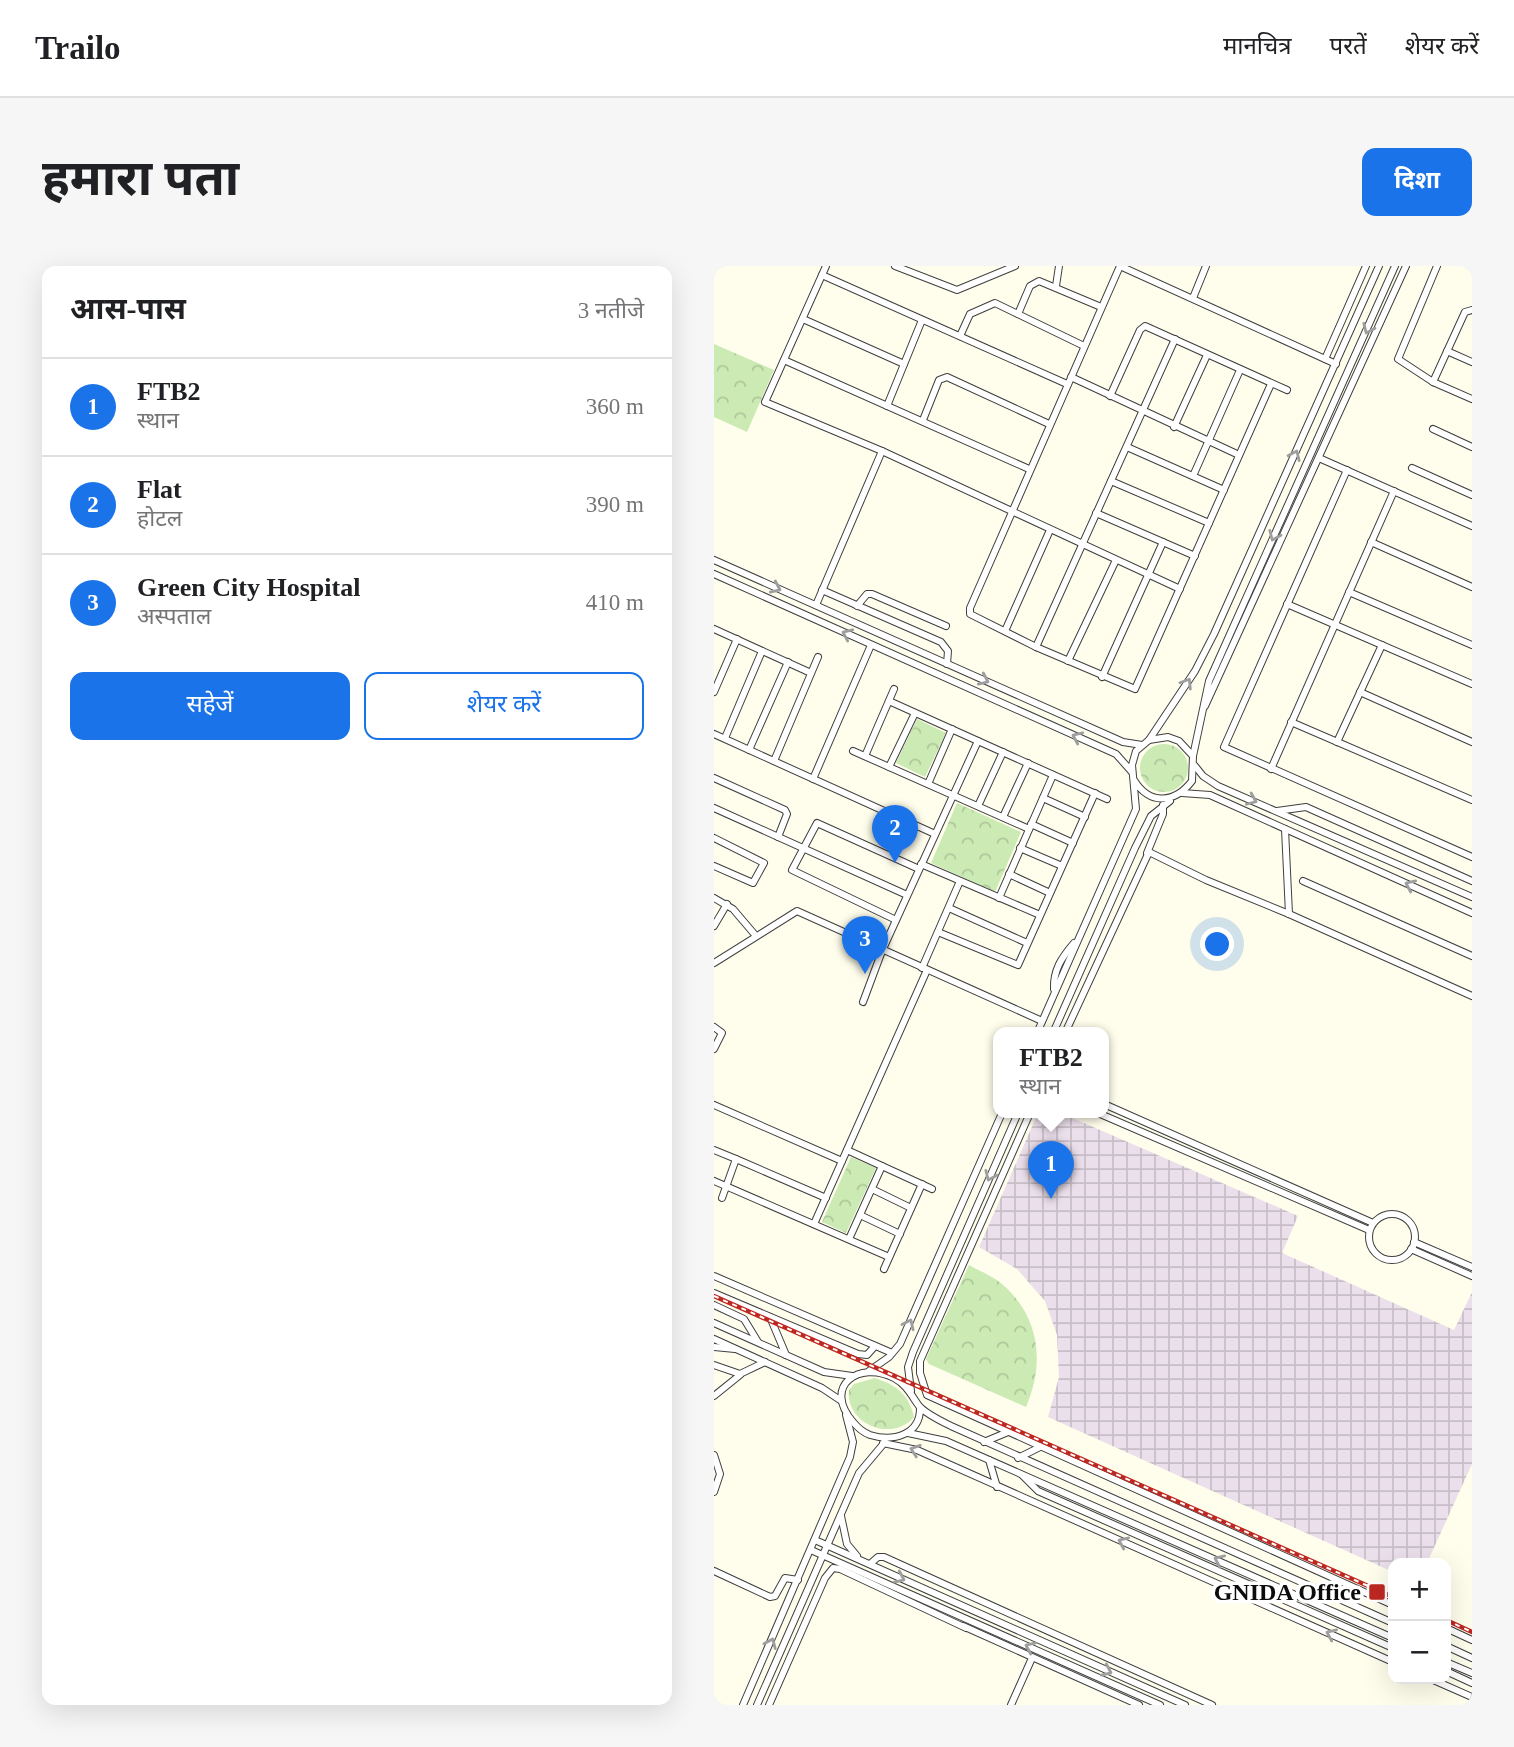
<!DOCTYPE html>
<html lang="hi">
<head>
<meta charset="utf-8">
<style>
	:root { --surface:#fff; --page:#f6f6f6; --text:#202124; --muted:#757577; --line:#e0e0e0; --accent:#1a73e8 }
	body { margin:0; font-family:"Times New Roman","Noto Sans Devanagari",serif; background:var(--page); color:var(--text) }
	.controls { position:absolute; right:21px; bottom:21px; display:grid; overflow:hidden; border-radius:14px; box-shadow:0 7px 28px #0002 }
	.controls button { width:63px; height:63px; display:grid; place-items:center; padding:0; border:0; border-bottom:2px solid var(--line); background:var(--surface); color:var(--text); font:35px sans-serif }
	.you { position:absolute; left:504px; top:679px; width:24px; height:24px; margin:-18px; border:5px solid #fff; border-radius:50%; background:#1a73e8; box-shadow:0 0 0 10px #1a73e833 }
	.badge { display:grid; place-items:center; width:46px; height:46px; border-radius:50%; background:var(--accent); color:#fff; font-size:23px; font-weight:700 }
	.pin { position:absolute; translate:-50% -58px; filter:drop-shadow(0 2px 4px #0008) }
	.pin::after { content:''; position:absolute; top:37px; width:24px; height:21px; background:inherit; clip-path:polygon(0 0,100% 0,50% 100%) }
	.popup { position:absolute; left:279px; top:761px; width:116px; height:91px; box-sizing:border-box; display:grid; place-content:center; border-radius:14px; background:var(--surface); filter:drop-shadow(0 2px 5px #0005); font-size:23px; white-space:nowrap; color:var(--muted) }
	.popup b { font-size:26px; color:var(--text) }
	.popup::after { content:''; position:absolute; left:50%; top:100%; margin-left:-14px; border:14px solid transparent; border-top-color:var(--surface) }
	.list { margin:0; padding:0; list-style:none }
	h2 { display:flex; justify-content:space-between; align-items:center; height:91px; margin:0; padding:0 28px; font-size:30px }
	h2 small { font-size:23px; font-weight:400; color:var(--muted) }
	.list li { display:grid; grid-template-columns:46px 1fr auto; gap:21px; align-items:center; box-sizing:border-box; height:98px; padding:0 28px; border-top:2px solid var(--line) }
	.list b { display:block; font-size:26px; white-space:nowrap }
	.list p { margin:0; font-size:23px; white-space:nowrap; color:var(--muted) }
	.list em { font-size:23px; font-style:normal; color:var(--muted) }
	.actions { display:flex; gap:14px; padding:21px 28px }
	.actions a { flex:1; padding:16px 0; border:2px solid var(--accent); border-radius:14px; text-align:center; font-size:24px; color:var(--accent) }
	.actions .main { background:var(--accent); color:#fff }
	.map { position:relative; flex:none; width:758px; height:1439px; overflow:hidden; border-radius:14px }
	header { display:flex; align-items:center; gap:42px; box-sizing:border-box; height:98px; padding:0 35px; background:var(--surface); border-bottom:2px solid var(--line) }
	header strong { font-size:33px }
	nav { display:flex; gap:38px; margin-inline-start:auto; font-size:24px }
	.intro { display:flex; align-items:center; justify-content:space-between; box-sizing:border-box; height:168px; padding:0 42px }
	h1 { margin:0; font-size:49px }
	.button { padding:18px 32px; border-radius:14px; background:var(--accent); color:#fff; font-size:24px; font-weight:700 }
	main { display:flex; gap:42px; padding:0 42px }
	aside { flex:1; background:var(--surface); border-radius:14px; box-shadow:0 7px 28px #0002 }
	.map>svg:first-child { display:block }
</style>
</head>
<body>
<header>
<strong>Trailo</strong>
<nav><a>मानचित्र</a><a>परतें</a><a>शेयर करें</a></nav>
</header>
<div class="intro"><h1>हमारा पता</h1><a class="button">दिशा</a></div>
<main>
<aside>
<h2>आस-पास<small>3 नतीजे</small></h2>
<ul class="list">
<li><span class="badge">1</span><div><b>FTB2</b><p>स्थान</p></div><em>360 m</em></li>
<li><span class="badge">2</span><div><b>Flat</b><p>होटल</p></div><em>390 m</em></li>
<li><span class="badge">3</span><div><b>Green City Hospital</b><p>अस्पताल</p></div><em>410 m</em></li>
</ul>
<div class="actions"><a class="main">सहेजें</a><a>शेयर करें</a></div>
</aside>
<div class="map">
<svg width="758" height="1439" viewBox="0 0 758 1439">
	<defs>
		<pattern id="industrial-grid" width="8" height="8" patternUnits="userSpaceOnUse" patternTransform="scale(1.75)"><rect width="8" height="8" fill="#ebdfeb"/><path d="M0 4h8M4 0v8" fill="none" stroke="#c8bec8"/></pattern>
		<pattern id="park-crowns" width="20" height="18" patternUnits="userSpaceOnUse" patternTransform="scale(1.75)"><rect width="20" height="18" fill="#cbeab4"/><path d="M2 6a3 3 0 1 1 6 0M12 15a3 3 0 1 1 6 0" fill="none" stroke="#adc89a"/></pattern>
	</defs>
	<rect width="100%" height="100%" fill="#fffdeb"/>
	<path fill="url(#industrial-grid)" d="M324,847H347L584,950L568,987L740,1064L758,1026V1198L713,1297H679V1306L334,1151L345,1111L343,1069L331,1035L303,1003L265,981Z"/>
	<g fill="url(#park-crowns)">
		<path d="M0,78L60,104L33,166L0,151Z"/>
		<path d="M203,453L232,467L211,511L182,497Z"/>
		<circle cx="450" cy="502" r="24"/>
		<path d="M243,537L307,566L281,626L217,597Z"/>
		<path d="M137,891L162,902L132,967L108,956Z"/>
		<path d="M255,999C265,1005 279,1010 288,1018C326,1051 331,1097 312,1141L215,1098L212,1093Z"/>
		<path d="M161,1112C183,1120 194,1127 200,1151C178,1177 131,1158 135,1124L140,1118Z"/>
	</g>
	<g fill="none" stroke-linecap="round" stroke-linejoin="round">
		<g stroke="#3f3f3f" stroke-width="8">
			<g id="minor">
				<path d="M112,0L51,136L168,185L466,323"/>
				<path d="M181,0L243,24L301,0"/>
				<path d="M406,0L256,342V348L322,381L421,423L557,118"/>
				<path d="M406,0L622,98"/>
				<path d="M723,0L684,93L719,116L758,133"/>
				<path d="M108,9L353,118"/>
				<path d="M342,20L345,0"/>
				<path d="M479,32L492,0"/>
				<path d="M304,48L316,20L325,15L387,41"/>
				<path d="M89,53L190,98"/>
				<path d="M246,70L256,48L281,37L370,80"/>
				<path d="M733,85L758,96"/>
				<path d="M611,93L652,0"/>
				<path d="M70,94L315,203"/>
				<path d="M357,111L525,189"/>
				<path d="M719,116L751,46L758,44"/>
				<path d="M396,130L426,64L431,60L573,124"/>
				<path d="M173,140L208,54"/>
				<path d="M209,154L225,114L233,111L335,158"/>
				<path d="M460,161L493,89"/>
				<path d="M719,163L758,181"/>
				<path d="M413,181L510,224"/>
				<path d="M605,192L758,260"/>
				<path d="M698,202L758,229"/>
				<path d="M633,204L510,481L758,591"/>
				<path d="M479,210L526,104"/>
				<path d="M397,215L495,257"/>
				<path d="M382,247L481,290"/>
				<path d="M657,276L758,321"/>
				<path d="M0,294L409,476L428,479"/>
				<path d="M0,308L402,488L418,506"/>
				<path d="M108,324L227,376L234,385L233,398"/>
				<path d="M635,326L758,379"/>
				<path d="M573,338L758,418"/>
				<path d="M102,339L168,185"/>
				<path d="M143,340L153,328H158L232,360"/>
				<path d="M0,363L97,407"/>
				<path d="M291,365L336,264"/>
				<path d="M322,381L461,73"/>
				<path d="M354,395L402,294"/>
				<path d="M388,411L449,276"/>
				<path d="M0,426L23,373"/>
				<path d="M646,426L758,476"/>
				<path d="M175,435L393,533"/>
				<path d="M491,440L692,0"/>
				<path d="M577,456L758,534"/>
				<path d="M0,468L221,568"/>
				<path d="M11,472L48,385"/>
				<path d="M435,474L481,405L500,368L665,0"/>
				<path d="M623,476L668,379"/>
				<path d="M35,484L74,396"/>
				<path d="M139,485L315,563"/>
				<path d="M151,490L180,423"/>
				<path d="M479,490L495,415L681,0"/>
				<path d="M60,495L104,391"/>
				<path d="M481,500L489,510L504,520L758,631"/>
				<path d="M175,501L201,447"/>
				<path d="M557,503L680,225"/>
				<path d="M0,512L71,544L73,548L64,571"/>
				<path d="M99,513L157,379"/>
				<path d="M214,518L238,463"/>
				<path d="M468,527L496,529L758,647"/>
				<path d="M329,532L371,551"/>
				<path d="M264,540L289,486"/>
				<path d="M0,542L193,629"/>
				<path d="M563,545L592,541L758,615"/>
				<path d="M289,551L314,497"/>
				<path d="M317,558L359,577"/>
				<path d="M571,563L575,648"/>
				<path d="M0,572L50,597L39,617L0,600"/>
				<path d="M306,582L348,600"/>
				<path d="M433,587L449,548V539"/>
				<path d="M207,598L326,649"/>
				<path d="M295,608L336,627"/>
				<path d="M589,615L758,690"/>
				<path d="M0,632L19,643L42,670"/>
				<path d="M285,632L339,509"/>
				<path d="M235,642L313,677"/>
				<path d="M182,654L78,604L103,557L205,603"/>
				<path d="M0,660L13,638"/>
				<path d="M224,666L304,699L381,527"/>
				<path d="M0,697L83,645L328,755"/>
				<path d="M208,702L246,615"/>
				<path d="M340,723C339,704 348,691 360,677"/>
				<path d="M149,736L168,685L264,475"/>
				<path d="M0,761L8,767L0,783"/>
				<path d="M323,767L422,543L418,499L422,485L435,474L454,471L465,475L479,490L478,515C461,537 436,540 420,514"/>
				<path d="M339,767L421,582L437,550L456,535"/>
				<path d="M351,767L435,586L492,614L575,648L758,730"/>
				<path d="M390,838L659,957"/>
				<path d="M0,839L128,895"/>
				<path d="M316,847L206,1095V1107L213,1129L679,1339"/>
				<path d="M384,847L655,964"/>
				<path d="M0,884L22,893"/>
				<path d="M133,884L218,923"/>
				<path d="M0,915L175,991"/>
				<path d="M158,923L197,942"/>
				<path d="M8,932L22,893L112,932"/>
				<circle cx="678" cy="971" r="23"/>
				<path d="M146,949L186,968"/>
				<path d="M100,958L213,704"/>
				<path d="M135,973L168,900"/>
				<path d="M700,976L758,1001"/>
				<path d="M697,983L758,1010"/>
				<path d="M170,1003L208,918"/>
				<path d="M0,1010L178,1087"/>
				<path d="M0,1027L144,1088L153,1089L161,1080"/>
				<path d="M0,1039L30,1053L44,1076"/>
				<path d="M56,1051L72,1089"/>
				<path d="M0,1057L110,1106L138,1110"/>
				<path d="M0,1073L108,1122L126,1134"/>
				<path d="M0,1081L21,1083"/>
				<path d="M0,1099L26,1108L51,1096"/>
				<path d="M155,1105L175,1091L186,1078L288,847"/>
				<path d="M197,1125L194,1101L199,1086L304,847"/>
				<path d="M0,1130L26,1109"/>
				<path d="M206,1141C207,1169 179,1176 156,1169C148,1166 144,1162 139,1156C108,1120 145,1094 180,1112C193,1119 197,1129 205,1140C212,1148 227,1155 237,1160L679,1357"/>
				<path d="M194,1167L232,1175L679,1372"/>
				<path d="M270,1176L294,1166"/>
				<path d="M169,1177L203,1184L679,1396"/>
				<path d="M0,1189L6,1208L0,1226"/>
				<path d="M304,1192L326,1181"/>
				<path d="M275,1194L283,1221"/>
				<path d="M308,1209L324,1225L679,1382"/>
				<path d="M127,1250L133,1278L143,1290"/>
				<path d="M101,1274L471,1439"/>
				<path d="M97,1284L446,1439"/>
				<path d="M156,1298L164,1291H170L498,1439"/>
				<path d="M0,1305L56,1331L61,1330L71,1312L84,1314"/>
				<path d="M249,1360L425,1439"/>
				<path d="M732,1362L758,1374"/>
				<path d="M732,1380L758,1392"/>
				<path d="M732,1396L758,1407"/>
				<path d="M732,1405L758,1417"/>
				<path d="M717,1413L758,1431"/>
				<path d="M29,1439L136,1191L139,1176L132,1149"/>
				<path d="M43,1439L145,1207L171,1176"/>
				<path d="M55,1439L111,1312L119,1302L126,1303L252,1362"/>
				<path d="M297,1439L318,1392"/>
			</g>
		</g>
		<use href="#minor" stroke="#fff" stroke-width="6"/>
		<g stroke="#bf2721" stroke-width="4.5">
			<g id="rail">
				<path d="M0,1030L679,1331"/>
				<path d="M732,1354L758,1366"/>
			</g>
		</g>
		<use href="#rail" stroke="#fff" stroke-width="2" stroke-dasharray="5" stroke-linecap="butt"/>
	</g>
	<defs><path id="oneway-chevron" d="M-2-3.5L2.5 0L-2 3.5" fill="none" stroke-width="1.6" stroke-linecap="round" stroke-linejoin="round" transform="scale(1.75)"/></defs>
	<g stroke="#9e9e9e">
		<use href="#oneway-chevron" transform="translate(654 63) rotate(114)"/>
		<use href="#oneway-chevron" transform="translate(581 189) rotate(-66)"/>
		<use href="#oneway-chevron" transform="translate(560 270) rotate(114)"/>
		<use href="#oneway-chevron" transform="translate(62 322) rotate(24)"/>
		<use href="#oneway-chevron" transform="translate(133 368) rotate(-156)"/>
		<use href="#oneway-chevron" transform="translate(270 414) rotate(24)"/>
		<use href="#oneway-chevron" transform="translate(473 417) rotate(-58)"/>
		<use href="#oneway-chevron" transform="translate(363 471) rotate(-156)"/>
		<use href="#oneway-chevron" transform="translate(538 534) rotate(23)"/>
		<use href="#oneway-chevron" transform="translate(696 619) rotate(-156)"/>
		<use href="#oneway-chevron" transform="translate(276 910) rotate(114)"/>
		<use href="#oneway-chevron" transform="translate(195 1058) rotate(-65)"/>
		<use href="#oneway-chevron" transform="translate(201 1184) rotate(-161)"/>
		<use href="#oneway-chevron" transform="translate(409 1276) rotate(-156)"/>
		<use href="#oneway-chevron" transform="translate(505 1294) rotate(-156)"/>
		<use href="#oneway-chevron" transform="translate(186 1312) rotate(24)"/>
		<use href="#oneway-chevron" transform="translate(617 1368) rotate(-156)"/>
		<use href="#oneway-chevron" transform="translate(57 1377) rotate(-67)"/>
		<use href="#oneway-chevron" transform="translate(316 1381) rotate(-156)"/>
		<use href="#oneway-chevron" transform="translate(393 1405) rotate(24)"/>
	</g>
	<rect fill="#bf2721" stroke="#fff" stroke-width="2.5" x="654" y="1317" width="18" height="18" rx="3.5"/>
	<g text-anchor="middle" stroke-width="7" stroke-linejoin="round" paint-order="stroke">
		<g font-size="24" font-weight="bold" fill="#0c0c0c" stroke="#fff" text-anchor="end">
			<text x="647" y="1334">GNIDA Office</text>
		</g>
	</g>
</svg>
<div class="controls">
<button>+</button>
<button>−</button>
</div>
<div class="you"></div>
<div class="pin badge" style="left:337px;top:933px">1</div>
<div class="popup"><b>FTB2</b>स्थान</div>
<div class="pin badge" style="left:181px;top:597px">2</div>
<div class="pin badge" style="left:151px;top:708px">3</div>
</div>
</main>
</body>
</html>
